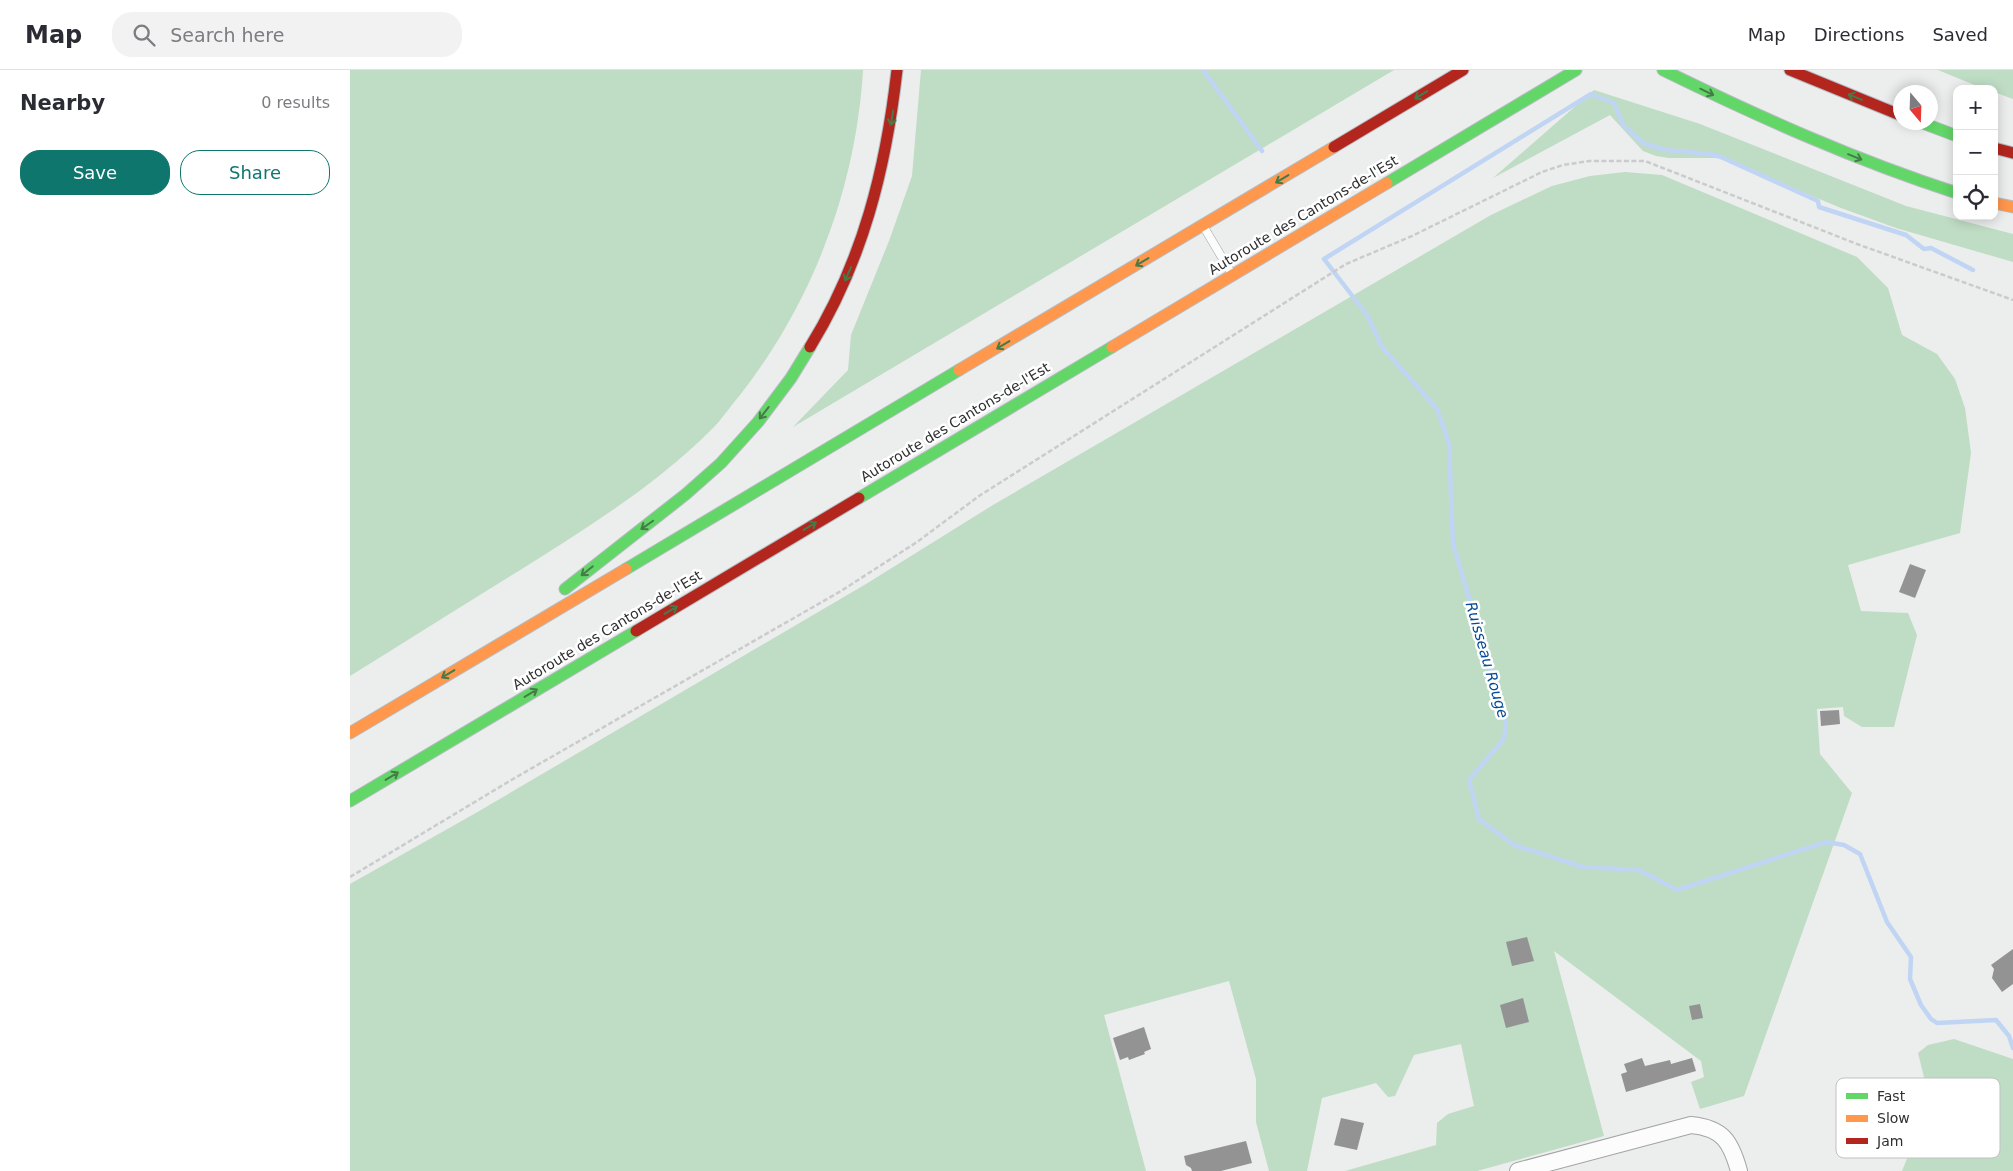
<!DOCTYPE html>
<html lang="en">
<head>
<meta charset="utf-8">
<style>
	:root { --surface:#fff; --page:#f2f2f3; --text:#2b2b33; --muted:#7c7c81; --line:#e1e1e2; --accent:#0f766e }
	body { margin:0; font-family:"DejaVu Sans",sans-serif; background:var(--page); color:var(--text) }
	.controls { position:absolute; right:15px; top:15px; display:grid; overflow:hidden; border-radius:10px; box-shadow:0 2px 12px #0003 }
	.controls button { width:45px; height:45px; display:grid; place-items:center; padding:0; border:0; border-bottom:1px solid var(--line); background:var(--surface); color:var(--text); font:25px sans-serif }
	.compass { position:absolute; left:1543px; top:15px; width:45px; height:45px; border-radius:50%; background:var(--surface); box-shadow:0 2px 12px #0003; rotate:161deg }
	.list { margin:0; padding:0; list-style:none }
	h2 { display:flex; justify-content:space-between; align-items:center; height:65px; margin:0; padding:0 20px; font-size:21px }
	h2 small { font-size:16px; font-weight:400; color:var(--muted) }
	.actions { display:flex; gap:10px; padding:15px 20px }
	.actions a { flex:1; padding:11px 0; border:1px solid var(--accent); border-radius:20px; text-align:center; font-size:18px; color:var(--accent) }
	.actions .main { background:var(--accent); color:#fff }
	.icon { flex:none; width:28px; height:28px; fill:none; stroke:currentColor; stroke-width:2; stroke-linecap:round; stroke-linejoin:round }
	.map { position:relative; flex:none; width:1663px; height:1101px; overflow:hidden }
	header { display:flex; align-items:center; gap:30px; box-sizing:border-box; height:70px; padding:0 25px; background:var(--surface); border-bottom:1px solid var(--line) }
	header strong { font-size:24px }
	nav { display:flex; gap:28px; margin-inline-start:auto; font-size:18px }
	.search { width:350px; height:45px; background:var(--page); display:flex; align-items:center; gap:12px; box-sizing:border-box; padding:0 18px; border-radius:20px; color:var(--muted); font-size:19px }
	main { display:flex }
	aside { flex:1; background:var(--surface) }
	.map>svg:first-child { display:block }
</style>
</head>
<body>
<header>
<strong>Map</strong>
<div class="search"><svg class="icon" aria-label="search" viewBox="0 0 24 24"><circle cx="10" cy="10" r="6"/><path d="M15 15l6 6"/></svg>Search here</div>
<nav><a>Map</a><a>Directions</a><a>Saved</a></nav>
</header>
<main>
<aside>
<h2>Nearby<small>0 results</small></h2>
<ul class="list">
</ul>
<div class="actions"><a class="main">Save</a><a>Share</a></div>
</aside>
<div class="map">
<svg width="1663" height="1101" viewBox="0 0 1663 1101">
	<rect width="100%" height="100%" fill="#eceded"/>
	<g fill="#bfdcc4">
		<path d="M0,0H513C506,117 463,232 390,325C381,335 373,348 364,357C309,413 240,456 175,497C116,533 58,570 0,606Z"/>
		<path d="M571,0H1044L443,357L498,300L501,265L539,171L562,106Z"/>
		<path d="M1588,0H1663V29L1644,22V19H1634Z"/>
		<path d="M1244,20L1350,54L1556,136L1663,164V192L1546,158L1491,138L1371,88H1319L1306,86L1293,81L1260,45L1143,108Z"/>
		<path d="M1275,102L1312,105L1507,187L1538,218L1552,265L1587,284L1605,309L1615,338L1621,383L1610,463L1498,495L1511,541L1558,543L1567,565L1544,657H1512L1494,646L1493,637L1467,639L1470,684L1502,723L1394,1026L1350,1039L1341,1012L1354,1007L1351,991L1204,881L1254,1066L1127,1101H995L1086,1075L1087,1053L1098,1044L1124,1036L1111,974L1064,985L1045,1026L1038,1027L1026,1013L972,1028L957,1101H919L906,1052V1009L879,911L754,945L796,1101H0V814L124,744L516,514L643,435L1141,145L1202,116L1240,106Z"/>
		<path d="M1604,969L1663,989V1101H1552L1570,1057L1574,1007L1568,983L1578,975Z"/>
	</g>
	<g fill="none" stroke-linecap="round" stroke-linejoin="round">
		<g stroke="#c0d5f3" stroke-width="4.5">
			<path d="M853,0L912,81"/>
			<path d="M1623,200L1581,178L1574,179L1556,165L1469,137L1468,131L1371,87L1360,84L1315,80L1293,73L1273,55L1264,33L1241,24L974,189L1017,245L1032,277L1087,339L1099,373L1103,474L1156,651L1154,669L1119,710L1129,749L1164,775L1233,797L1289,800L1327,820L1476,772L1494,775L1510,784L1537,852L1561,887L1560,909L1571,935L1581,949L1587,953L1646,950L1659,966L1663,978"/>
		</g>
	</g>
	<g fill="#939393">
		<path d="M1560,494L1576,500L1565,528L1549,522Z"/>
		<path d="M1489,640L1490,654L1471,656L1470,641Z"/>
		<path d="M1177,867L1184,891L1162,896L1156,872Z"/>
		<path d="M1663,879V914L1652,922L1642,908L1644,899L1641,895Z"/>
		<path d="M1173,928L1179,952L1156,958L1150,935Z"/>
		<path d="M1350,934L1353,948L1342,950L1339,936Z"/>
		<path d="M794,957L801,979L794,982L795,984L779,990L778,987L770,990L763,968Z"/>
		<path d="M1292,988L1295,996L1320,990L1321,994L1342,988L1346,1001L1276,1022L1271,1004L1277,1002L1274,994Z"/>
		<path d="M991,1048L1014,1053L1007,1080L984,1075Z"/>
		<path d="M896,1071L902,1093L871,1101H842L841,1098L836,1095L834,1086Z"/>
	</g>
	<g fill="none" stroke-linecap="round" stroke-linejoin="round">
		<g stroke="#a3a4a4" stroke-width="9">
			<path id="lane" d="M855,159L880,201"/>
		</g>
		<g stroke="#a3a4a4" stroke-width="18">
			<path id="street" d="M1168,1101L1341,1055C1373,1058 1381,1072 1389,1101"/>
		</g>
		<g stroke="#b4bcc0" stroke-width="13">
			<g id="fast">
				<path d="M1313,0C1409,47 1505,90 1607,123"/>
				<path d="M1570,52L1607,66"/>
				<path d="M1037,113L1226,0"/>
				<path d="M509,428L762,277"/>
				<path d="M276,499L609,300"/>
				<path d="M215,519L336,424L371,393L408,352L441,308L460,277"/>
				<path d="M0,731L286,561"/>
			</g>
		</g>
		<g stroke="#b4bcc0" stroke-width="13">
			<g id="slow">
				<path d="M1644,133L1663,137"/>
				<path d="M762,277L1037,113"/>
				<path d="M609,300L984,77"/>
				<path d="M0,663L276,499"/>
			</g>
		</g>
		<g stroke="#b4bcc0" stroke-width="13">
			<g id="jam">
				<path d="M1440,0L1550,45"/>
				<path d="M984,77L1113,0"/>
				<path d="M1644,78L1663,83"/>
				<path d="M460,277C513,191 536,98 547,0"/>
				<path d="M286,561L509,428"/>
			</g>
		</g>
		<path stroke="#cbcbcc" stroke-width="2.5" stroke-dasharray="5 2.5" stroke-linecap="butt" d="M0,807L163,709L491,521L567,472L629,426L996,194L1062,166L1192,102L1213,95L1239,91H1295L1507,174L1663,230"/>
		<use href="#lane" stroke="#fcfcfc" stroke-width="8"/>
		<use href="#street" stroke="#fcfcfc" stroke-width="16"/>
		<use href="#fast" stroke="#63d668" stroke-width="11"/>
		<use href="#slow" stroke="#ff974d" stroke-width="11"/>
		<use href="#jam" stroke="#b3261e" stroke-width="11"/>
	</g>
	<defs><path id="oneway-shaft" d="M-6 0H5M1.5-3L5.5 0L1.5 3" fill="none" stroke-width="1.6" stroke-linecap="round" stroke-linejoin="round" transform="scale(1.25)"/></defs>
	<g stroke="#467a49">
		<use href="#oneway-shaft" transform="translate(1357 22) rotate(26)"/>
		<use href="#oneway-shaft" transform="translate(1071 25) rotate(149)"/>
		<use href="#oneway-shaft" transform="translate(1505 27) rotate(-158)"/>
		<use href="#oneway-shaft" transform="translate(542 48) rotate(99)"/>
		<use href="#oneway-shaft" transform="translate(1505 87) rotate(22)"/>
		<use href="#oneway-shaft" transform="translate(932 109) rotate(149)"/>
		<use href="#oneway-shaft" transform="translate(792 192) rotate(149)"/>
		<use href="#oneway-shaft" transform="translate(498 204) rotate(114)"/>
		<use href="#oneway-shaft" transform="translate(653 275) rotate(149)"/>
		<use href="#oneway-shaft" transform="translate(414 343) rotate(128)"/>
		<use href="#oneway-shaft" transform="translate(297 455) rotate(145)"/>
		<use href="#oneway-shaft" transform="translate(460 456) rotate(-31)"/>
		<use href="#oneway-shaft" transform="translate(237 501) rotate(141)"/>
		<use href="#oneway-shaft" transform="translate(321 540) rotate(-31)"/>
		<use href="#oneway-shaft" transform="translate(98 604) rotate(149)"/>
		<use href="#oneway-shaft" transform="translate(181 623) rotate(-31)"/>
		<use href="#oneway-shaft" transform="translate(42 706) rotate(-31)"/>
	</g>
	<g text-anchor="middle" stroke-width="5" stroke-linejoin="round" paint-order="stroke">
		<g font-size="14" fill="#2f2f30" stroke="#fff">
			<text transform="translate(953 145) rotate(-31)" y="5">Autoroute des Cantons-de-l'Est</text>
			<text transform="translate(605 352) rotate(-31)" y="5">Autoroute des Cantons-de-l'Est</text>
			<text transform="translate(257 560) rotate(-31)" y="5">Autoroute des Cantons-de-l'Est</text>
		</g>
		<g font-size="15" font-style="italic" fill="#044a98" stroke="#fff">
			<text transform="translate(1137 590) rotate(74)" y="5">Ruisseau Rouge</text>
		</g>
	</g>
	<rect x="1486" y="1008" width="164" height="80" rx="8" fill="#fff" stroke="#c1c1c1" stroke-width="1"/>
	<rect x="1496" y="1023" width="22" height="6" fill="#63d668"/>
	<rect x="1496" y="1045" width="22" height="7" fill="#ff974d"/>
	<rect x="1496" y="1068" width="22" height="6" fill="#b3261e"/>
	<g font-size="14" fill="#2f2f30">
		<text x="1527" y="1031">Fast</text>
		<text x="1527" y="1053">Slow</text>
		<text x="1527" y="1076">Jam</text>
	</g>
</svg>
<div class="controls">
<button>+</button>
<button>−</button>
<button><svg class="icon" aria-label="locate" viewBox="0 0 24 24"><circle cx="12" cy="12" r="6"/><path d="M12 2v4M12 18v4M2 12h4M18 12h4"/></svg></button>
</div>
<svg class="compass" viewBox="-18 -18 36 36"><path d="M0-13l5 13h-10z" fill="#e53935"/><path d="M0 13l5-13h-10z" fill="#7c7c81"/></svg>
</div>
</main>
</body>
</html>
